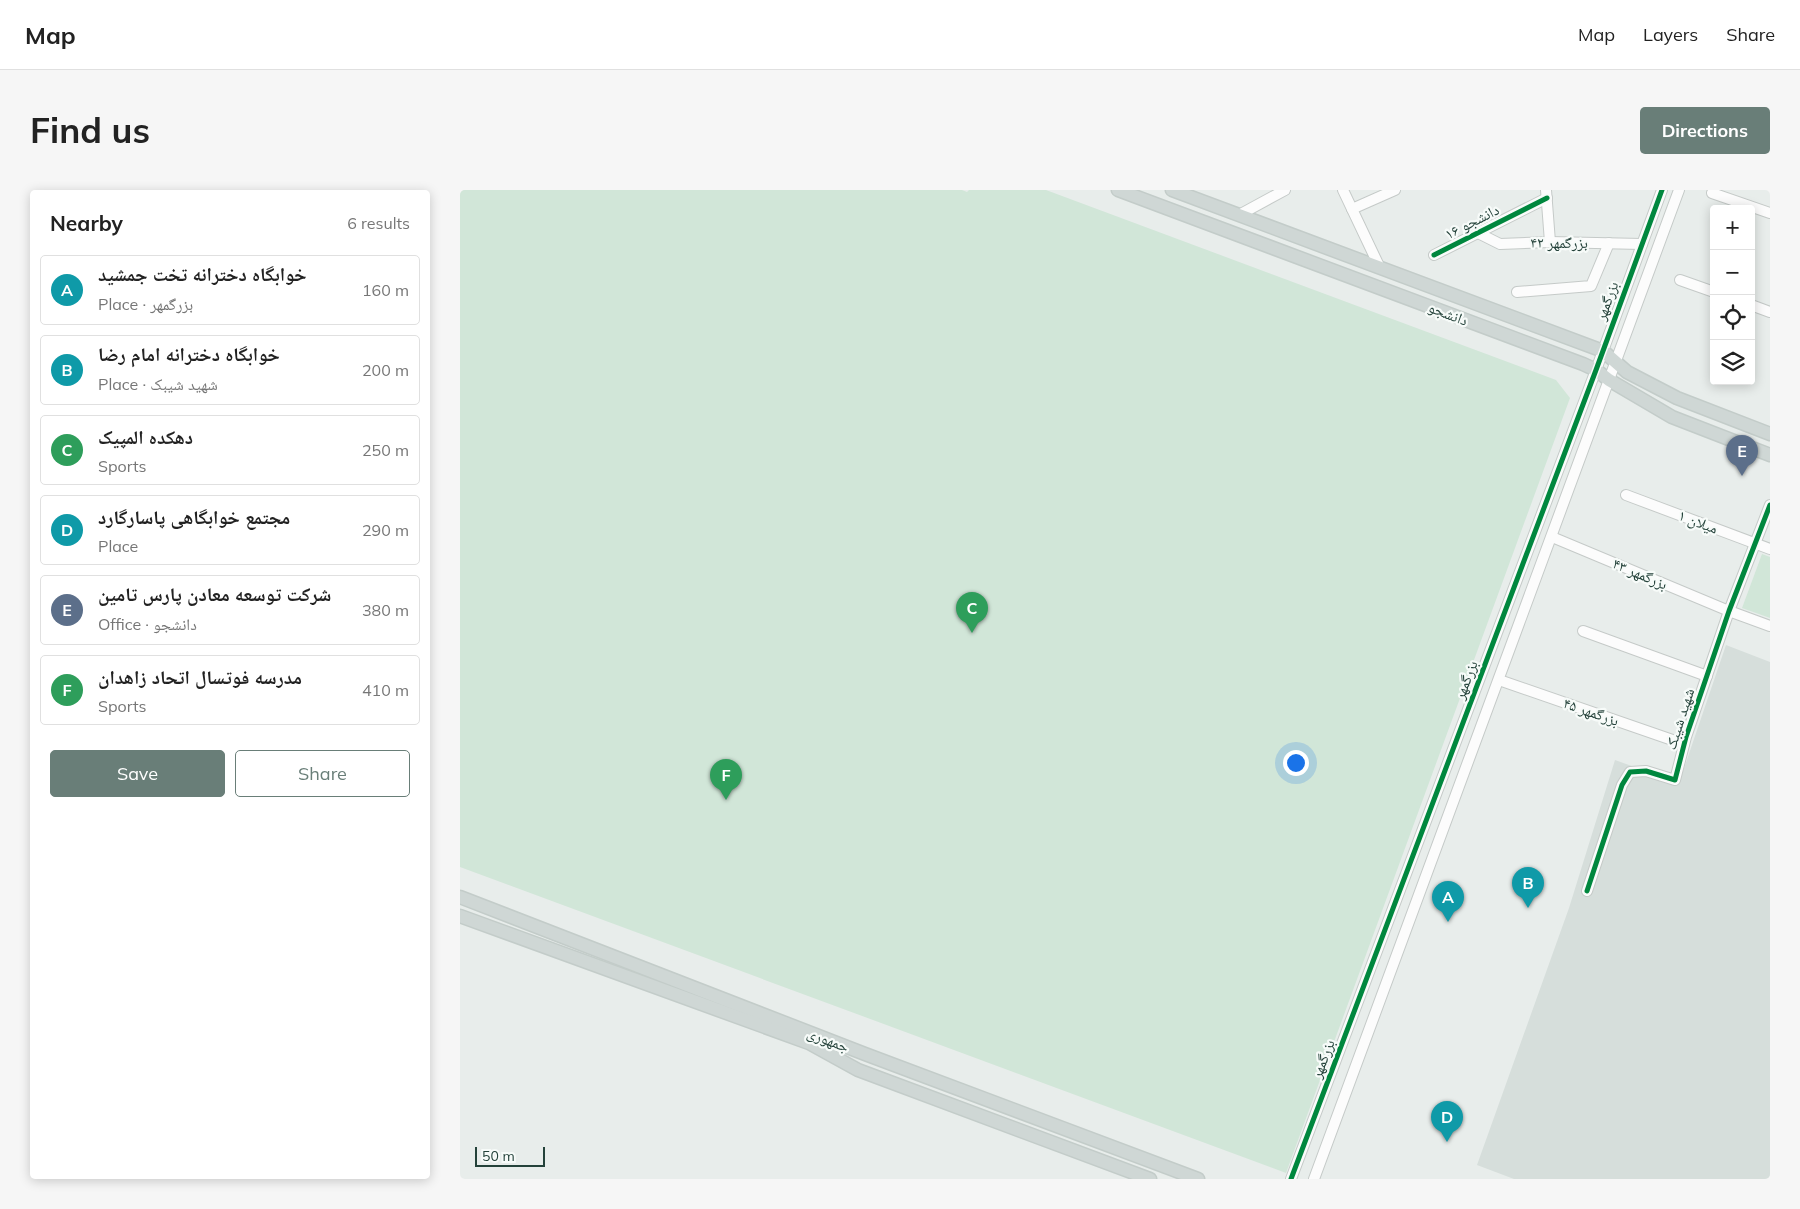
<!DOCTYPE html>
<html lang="en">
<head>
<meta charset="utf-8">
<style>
	:root { --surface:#fff; --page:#f6f6f6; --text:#222; --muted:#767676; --line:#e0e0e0; --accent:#697e78 }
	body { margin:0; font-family:Mulish,"Noto Naskh Arabic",sans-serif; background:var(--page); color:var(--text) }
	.controls { position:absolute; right:15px; top:15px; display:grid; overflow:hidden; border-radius:5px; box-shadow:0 2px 12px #0003 }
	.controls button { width:45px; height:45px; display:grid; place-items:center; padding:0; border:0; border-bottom:1px solid var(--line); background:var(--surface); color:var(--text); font:25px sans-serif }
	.scale { position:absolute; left:15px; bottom:12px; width:70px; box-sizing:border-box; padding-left:5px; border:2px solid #24423a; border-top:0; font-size:14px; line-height:18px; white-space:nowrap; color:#24423a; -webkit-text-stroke:4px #f7fbf9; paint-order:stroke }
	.you { position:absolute; left:835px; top:572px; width:18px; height:18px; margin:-12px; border:4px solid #fff; border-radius:50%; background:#1a73e8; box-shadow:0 0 0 8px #1a73e833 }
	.badge { display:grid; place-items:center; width:32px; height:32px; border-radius:50%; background:var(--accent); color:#fff; font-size:16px; font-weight:700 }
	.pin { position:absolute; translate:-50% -41px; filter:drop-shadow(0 1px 2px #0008) }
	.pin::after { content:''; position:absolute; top:26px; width:18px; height:15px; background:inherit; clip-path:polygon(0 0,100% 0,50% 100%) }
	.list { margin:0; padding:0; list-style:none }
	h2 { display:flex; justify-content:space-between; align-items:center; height:65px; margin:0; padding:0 20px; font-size:21px }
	h2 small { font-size:16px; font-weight:400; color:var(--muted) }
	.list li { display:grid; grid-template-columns:32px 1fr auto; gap:15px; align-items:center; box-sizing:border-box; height:70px; margin:0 10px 10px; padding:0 10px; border:1px solid var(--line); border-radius:5px }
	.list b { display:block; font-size:19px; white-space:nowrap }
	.list p { margin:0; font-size:16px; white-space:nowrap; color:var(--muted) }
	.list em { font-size:16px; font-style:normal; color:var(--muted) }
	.actions { display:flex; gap:10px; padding:15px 20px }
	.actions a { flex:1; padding:11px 0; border:1px solid var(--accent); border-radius:5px; text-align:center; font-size:18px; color:var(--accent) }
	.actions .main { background:var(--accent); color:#fff }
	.icon { flex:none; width:28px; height:28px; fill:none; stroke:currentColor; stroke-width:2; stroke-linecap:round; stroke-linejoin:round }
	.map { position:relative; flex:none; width:1310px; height:989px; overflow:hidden; border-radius:5px }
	header { display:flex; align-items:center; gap:30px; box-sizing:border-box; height:70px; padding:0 25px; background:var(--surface); border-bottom:1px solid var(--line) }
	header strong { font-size:24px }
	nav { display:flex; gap:28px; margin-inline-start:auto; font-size:18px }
	.intro { display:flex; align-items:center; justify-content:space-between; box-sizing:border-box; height:120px; padding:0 30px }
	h1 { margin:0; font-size:35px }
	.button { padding:12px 22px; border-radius:5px; background:var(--accent); color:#fff; font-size:18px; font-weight:700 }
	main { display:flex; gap:30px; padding:0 30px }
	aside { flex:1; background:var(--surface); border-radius:5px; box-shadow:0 2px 12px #0003 }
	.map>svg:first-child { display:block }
</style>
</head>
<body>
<header>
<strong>Map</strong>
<nav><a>Map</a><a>Layers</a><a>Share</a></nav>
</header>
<div class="intro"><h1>Find us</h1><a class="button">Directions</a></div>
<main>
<aside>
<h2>Nearby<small>6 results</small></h2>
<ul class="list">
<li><span class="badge" style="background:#0f9aa8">A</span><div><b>خوابگاه دخترانه تخت جمشید</b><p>Place · بزرگمهر</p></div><em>160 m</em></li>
<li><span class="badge" style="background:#0f9aa8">B</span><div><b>خوابگاه دخترانه امام رضا</b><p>Place · شهید شیبک</p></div><em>200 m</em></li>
<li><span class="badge" style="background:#2e9e5b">C</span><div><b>دهکده المپیک</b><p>Sports</p></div><em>250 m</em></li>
<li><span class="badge" style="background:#0f9aa8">D</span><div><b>مجتمع خوابگاهی پاسارگارد</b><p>Place</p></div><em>290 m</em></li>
<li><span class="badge" style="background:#5c6f8a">E</span><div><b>شرکت توسعه معادن پارس تامین</b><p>Office · دانشجو</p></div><em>380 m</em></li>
<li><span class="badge" style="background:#2e9e5b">F</span><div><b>مدرسه فوتسال اتحاد زاهدان</b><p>Sports</p></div><em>410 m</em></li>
</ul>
<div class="actions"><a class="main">Save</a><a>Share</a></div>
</aside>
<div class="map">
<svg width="1310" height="989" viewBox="0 0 1310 989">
	<rect width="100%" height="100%" fill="#e8edeb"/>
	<path fill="#d6dedb" d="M1266,455L1310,472V989H1054L1017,975L1109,718L1155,570L1219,593Z"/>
	<g fill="#d1e6d8">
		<path d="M0,0H502L507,2L509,0H586L1096,190L1110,208L826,983L0,677Z"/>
		<path d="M1302,364L1310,367V428L1282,418Z"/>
	</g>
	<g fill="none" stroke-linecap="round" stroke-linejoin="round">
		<g stroke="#c5cac8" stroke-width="12">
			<g id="minor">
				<path d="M883,0L920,78"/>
				<path d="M1086,0L1090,52"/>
				<path d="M1252,3L1310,23"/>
				<path d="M892,19L935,0"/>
				<path d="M779,25L825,0"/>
				<path d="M1018,43L1040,54L1090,52L1182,54"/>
				<path d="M974,65L1087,8"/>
				<path d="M1220,90L1254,102"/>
				<path d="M1057,102L1131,96L1149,53"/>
				<path d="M1291,115L1310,122"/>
				<path d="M1166,305L1310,359"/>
				<path d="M1092,347L1269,421L1310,436"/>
				<path d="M1123,441L1247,486"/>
				<path d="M1039,490L1224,554"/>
				<path d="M1127,701L1162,595L1170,582L1186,581L1215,590L1226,547L1269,421L1310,315"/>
				<path d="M831,989L1136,180L1202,0"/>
				<path d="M854,989L1219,0"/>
			</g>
		</g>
		<g stroke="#c3ccc9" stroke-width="15">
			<g id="major">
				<path d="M658,0L1123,174L1136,180L1149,190L1212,227L1310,265"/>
				<path d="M712,0L1143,161L1167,182L1217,208L1310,244"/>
				<path d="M0,707L405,864L738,989"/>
				<path d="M0,726L349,853L398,880L690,989"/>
			</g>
		</g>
		<use href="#minor" stroke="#fcfcfc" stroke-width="10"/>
		<use href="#major" stroke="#cfd7d5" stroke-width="12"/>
		<g stroke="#f7fbf9" stroke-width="8">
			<g id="cycleway">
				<path d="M974,65L1087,8"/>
				<path d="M1127,701L1162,595L1170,582L1186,581L1215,590L1226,547L1269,421L1310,315"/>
				<path d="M831,989L1136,180L1202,0"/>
			</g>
		</g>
		<use href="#cycleway" stroke="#00873e" stroke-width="5"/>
	</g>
	<g text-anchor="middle" stroke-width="4.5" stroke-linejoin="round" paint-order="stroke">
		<g font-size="15" fill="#24423a" stroke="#f7fbf9">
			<text transform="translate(1012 32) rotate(-27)" y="5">دانشجو ۱۶</text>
			<text x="1099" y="58">بزرگمهر ۴۲</text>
			<text transform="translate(1147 111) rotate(-70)" y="5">بزرگمهر</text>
			<text transform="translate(988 124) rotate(21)" y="5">دانشجو</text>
			<text transform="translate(1238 332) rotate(21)" y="5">میلان ۱</text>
			<text transform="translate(1180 384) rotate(23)" y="5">بزرگمهر ۴۳</text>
			<text transform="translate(1006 490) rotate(-69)" y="5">بزرگمهر</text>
			<text transform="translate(1131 522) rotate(19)" y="5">بزرگمهر ۴۵</text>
			<text transform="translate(1220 529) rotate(-72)" y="5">شهید شیبک</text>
			<text transform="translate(368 850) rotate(21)" y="5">جمهوری</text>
			<text transform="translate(863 869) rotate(-69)" y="5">بزرگمهر</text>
		</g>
	</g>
</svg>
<div class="controls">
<button>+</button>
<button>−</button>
<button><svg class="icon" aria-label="locate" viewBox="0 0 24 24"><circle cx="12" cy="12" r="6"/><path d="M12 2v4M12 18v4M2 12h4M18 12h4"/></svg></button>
<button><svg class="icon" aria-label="layers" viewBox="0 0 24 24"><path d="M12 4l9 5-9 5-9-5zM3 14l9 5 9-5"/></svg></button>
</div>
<div class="scale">50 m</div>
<div class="you"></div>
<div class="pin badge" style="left:988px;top:732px;background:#0f9aa8">A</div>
<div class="pin badge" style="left:1068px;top:718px;background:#0f9aa8">B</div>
<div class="pin badge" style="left:512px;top:443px;background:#2e9e5b">C</div>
<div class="pin badge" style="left:987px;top:952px;background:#0f9aa8">D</div>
<div class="pin badge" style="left:1282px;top:286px;background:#5c6f8a">E</div>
<div class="pin badge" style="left:266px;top:610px;background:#2e9e5b">F</div>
</div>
</main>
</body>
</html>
